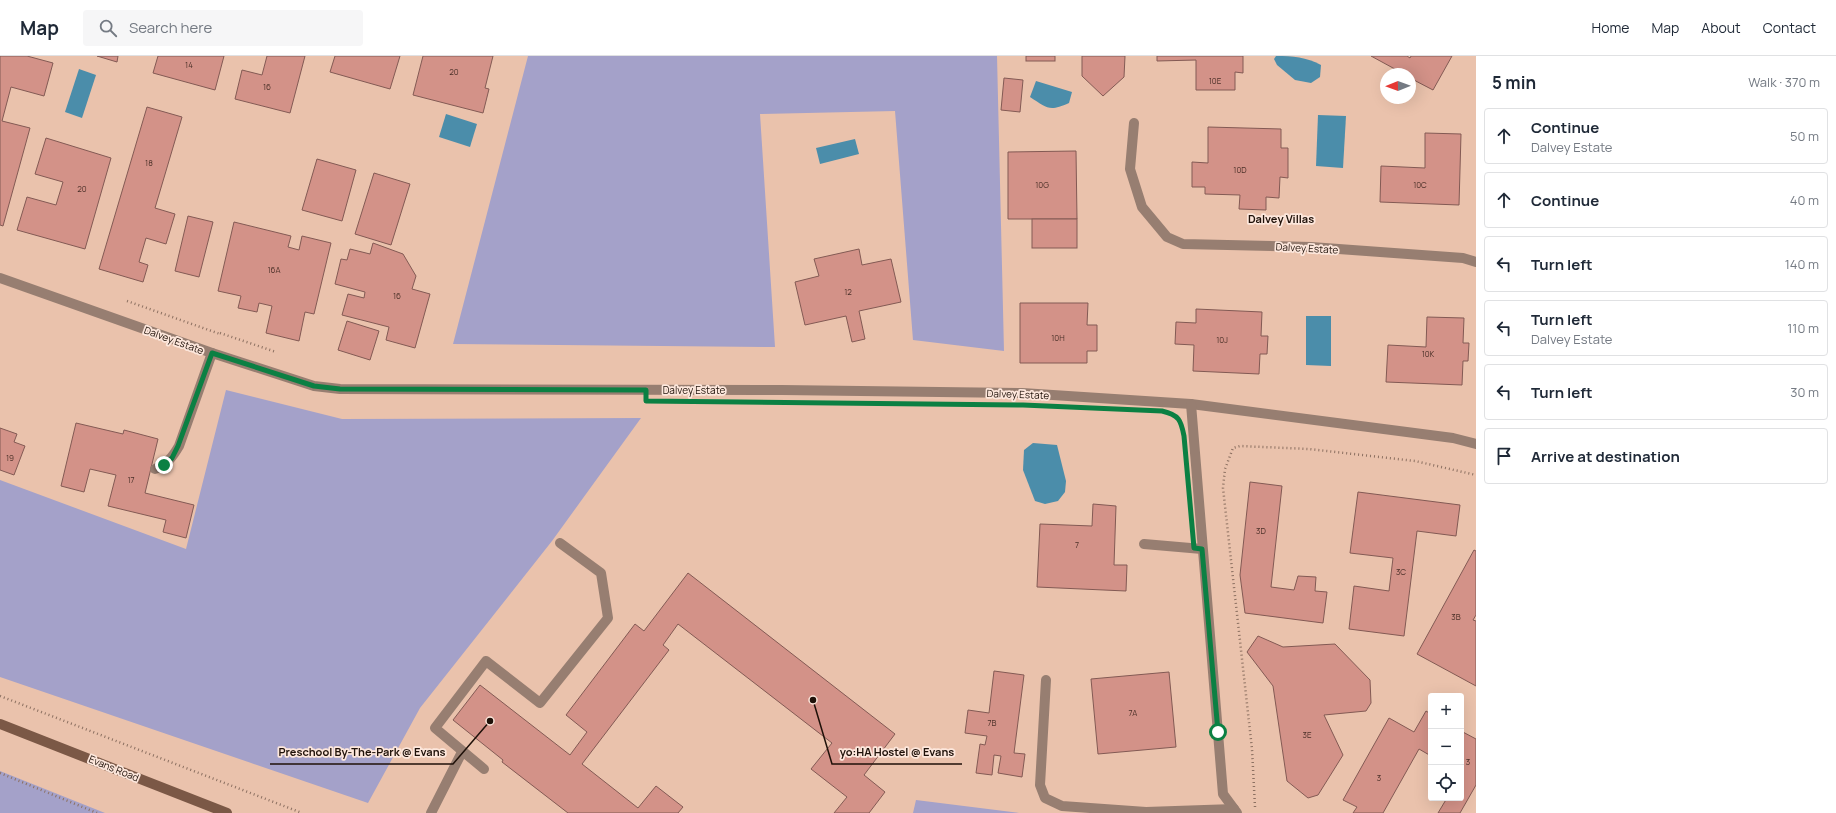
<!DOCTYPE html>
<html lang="en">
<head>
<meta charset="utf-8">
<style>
	:root { --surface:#fff; --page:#f6f6f7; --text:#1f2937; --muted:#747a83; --line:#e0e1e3 }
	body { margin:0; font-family:Manrope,sans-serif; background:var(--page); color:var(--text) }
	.controls { position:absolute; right:12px; bottom:12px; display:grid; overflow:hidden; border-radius:4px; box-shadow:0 4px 16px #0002 }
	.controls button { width:36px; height:36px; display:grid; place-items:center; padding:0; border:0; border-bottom:1px solid var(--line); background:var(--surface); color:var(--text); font:20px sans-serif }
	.compass { position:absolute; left:1380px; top:12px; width:36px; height:36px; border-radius:50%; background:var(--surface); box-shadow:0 4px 16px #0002; rotate:269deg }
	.stop { position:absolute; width:12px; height:12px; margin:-9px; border:3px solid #0b8043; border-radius:50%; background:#fff }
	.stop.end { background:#0b8043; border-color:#fff; box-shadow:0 1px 4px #0008 }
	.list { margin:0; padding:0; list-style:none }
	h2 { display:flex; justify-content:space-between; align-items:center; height:52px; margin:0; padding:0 16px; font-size:17px }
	h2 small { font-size:13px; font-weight:400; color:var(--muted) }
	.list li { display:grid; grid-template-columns:26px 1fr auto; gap:12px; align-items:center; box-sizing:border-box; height:56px; margin:0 8px 8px; padding:0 8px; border:1px solid var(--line); border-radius:4px }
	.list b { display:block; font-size:15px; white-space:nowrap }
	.list p { margin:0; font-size:13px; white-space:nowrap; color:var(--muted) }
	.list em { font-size:13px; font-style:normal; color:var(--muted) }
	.icon { flex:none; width:22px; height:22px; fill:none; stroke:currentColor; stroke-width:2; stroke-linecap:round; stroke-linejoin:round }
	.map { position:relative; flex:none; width:1476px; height:757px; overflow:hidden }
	header { display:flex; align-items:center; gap:24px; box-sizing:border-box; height:56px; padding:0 20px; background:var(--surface); border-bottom:1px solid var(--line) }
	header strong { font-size:19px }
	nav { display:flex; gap:22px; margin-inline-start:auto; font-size:14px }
	.search { width:280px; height:36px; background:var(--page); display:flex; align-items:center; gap:10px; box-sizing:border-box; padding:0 14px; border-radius:4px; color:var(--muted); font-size:15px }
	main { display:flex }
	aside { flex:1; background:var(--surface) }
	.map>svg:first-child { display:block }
</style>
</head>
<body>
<header>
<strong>Map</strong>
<div class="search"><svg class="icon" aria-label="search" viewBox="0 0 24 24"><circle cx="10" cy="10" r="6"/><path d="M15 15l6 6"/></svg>Search here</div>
<nav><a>Home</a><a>Map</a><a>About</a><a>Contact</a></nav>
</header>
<main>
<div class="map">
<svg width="1476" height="757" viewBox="0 0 1476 757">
	<rect width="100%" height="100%" fill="#eac2ac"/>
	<g fill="#a4a1c9">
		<path d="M528,0H997L1004,295L913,284L895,55L760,58L775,291L453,288Z"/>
		<path d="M226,334L342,363L641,362L552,485L420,652L368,747L0,621V424L186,493Z"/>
		<path d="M0,715L105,757H0Z"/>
		<path d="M916,744L1019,757H913Z"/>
	</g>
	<g fill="#4b8daa">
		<path d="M1276,0C1293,0 1306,1 1321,9L1320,21L1311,27L1295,24L1277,9L1274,3Z"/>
		<path d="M79,13L96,19L82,62L65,56Z"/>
		<path d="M1036,25L1072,36L1069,47C1049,56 1047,52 1030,41Z"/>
		<path d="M446,58L477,68L470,91L439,81Z"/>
		<path d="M1318,59L1346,60L1343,112L1316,110Z"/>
		<path d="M855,83L859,98L820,108L816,92Z"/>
		<path d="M1306,260H1331V310L1306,309Z"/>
		<path d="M1033,387L1057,389L1066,425L1065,436L1058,445L1045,448L1035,445L1023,414L1024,394Z"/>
	</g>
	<g fill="#d39288" stroke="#835a54">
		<path d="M0,0H27L53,7L44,40L11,31L2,65L30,72L3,170L0,169Z"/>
		<path d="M97,0H118L117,6Z"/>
		<path d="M158,0H224L215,34L153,17Z"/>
		<path d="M267,0H305L290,57L235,43L242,14L262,19Z"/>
		<path d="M335,0H400L390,33L330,16Z"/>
		<path d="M423,0H493L485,32L489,33L483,57L413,39Z"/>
		<rect x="1026" y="0" width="29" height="5"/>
		<path d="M1082,0H1125L1124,21L1103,40L1082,20Z"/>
		<path d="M1157,0H1243V17L1235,16V34H1196V4L1157,5Z"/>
		<path d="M1371,0H1407L1410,2L1411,0H1452L1433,34L1410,22V18H1404Z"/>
		<path d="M1004,22L1023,24L1020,56L1001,54Z"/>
		<path d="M147,51L182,61L155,152L175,158L166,188L146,182L139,206L148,209L143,226L99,213Z"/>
		<path d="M1208,71L1281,73V92H1288V122L1280,121L1279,142L1266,141V154L1239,153L1240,139L1205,138V131H1192V106L1208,107Z"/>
		<path d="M1425,77L1461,78L1459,149L1380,146L1381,110L1425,112Z"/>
		<path d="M46,82L111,102L85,193L17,174L27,141L56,149L63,126L35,118Z"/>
		<path d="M1076,95L1077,163H1008V96Z"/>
		<path d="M317,103L356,114L342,165L302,154Z"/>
		<path d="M374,117L410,128L391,189L355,178Z"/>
		<path d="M188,160L213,166L199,221L175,215Z"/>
		<rect x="1032" y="163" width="45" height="29"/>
		<path d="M234,166L291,180L288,191L299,194L302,180L331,187L314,258L305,256L299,285L266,277L272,250L259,247L257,256L238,252L241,240L218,235Z"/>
		<path d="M373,187L403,198L416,220L412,233L430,238L415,292L386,284L389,271L342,259L348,238L364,242L365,236L335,228L341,203L347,204L350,193L370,198Z"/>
		<path d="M859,193L862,209L891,203L901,246L859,255L865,283L852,286L846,260L805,269L795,226L819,220L814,203Z"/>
		<path d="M1020,247H1088L1087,269H1097V295H1087V307H1020Z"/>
		<path d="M1196,253L1262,256L1261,280H1268L1267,298H1260L1259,318L1193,315L1194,289L1175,288L1176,266L1196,267Z"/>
		<path d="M1427,261L1464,262L1463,287H1469L1468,305H1463L1462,329L1386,326L1388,289L1426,291Z"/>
		<path d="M347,265L379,275L370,304L338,294Z"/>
		<path d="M76,367L123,378L124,374L158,383L145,437L194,449L186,482L163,476L166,464L108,450L116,419L90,413L84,436L61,430Z"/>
		<path d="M0,372L17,378L14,386L25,390L14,419L0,414Z"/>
		<path d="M1250,426L1282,430L1271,531L1294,534L1298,520L1316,521L1315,535L1327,536L1323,567L1245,557L1240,519Z"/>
		<path d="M1358,436L1460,449L1456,480L1417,475L1404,580L1349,573L1354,530L1389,535L1393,502L1350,497Z"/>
		<path d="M1093,448L1116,450L1114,509H1127L1126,535L1037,531L1040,468L1092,470Z"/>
		<path d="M1474,494L1476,495V559L1473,564L1476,565V630L1417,598Z"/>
		<path d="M688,517L895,678L864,719L885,736L869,757H834L847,741L811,713L832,687L678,568L663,589L669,594L582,708L638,752L656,730L683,751L678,757H568L502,706L503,704L453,664L480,629L570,699L587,676L566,659L635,568L644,575Z"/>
		<path d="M1258,580L1283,591L1335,588L1370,624L1371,647L1366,655L1324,659L1343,699L1318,739L1308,742L1287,725L1273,630L1247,596Z"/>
		<path d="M994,615L1024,619L1014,697L1025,698L1022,721L998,717L1001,700L994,699L992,719L976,717L980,688L985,689L987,680L965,677L968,654L989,657Z"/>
		<path d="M1169,616L1176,691L1098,698L1091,623Z"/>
		<path d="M1426,655L1431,658V700L1419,693L1383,757H1353L1357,751L1343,744L1389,662L1414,676Z"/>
		<path d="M1461,675L1476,683V729L1460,757H1438L1447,742H1461Z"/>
	</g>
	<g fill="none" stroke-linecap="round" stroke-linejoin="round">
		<g stroke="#8c7061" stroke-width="2.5" stroke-dasharray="1 3" stroke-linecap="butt">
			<path d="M127,245L220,278"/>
			<path d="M220,277L276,296"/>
			<path d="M0,640L302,757"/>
			<path d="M0,717L97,757"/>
			<path d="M1255,751L1252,693L1223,432L1225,413L1233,392L1240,390L1309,393L1415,405L1476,419"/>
		</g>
		<g stroke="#977e71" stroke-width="10">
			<path d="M155,413C167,408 172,402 179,390L212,297"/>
			<path d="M1144,488L1202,493"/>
			<path d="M1046,624L1040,729L1045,742L1062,750L1146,756L1234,753"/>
			<path d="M484,713L435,672L486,605L540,647L608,562L601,517L560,487"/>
			<path d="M431,757L462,696"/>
		</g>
		<g stroke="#977e71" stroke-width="10">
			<path d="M1134,67L1130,113L1142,151L1167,181L1183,188L1311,191L1463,202L1476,206"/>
			<path d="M0,222L212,297L314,330L340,333L782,334L1022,337L1191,348L1453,382L1476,388"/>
			<path d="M1191,348L1223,738L1237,757"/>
		</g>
		<path stroke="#7b5846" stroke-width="10" d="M0,668L227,757"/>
	</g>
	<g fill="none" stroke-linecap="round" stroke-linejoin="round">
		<path stroke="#0b8043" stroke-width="5" d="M164,409L172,402L178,390L212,297L314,330L340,333L646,334V345L1023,349L1162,355C1179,359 1181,364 1184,380L1194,492L1202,493L1218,676"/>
	</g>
	<g text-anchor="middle" stroke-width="3.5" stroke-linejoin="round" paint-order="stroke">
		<g font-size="8" fill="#4c3129">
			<text x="189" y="12">14</text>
			<text x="454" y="19">20</text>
			<text x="1215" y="28">10E</text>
			<text x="267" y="34">16</text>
			<text x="149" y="110">18</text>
			<text x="1240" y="117">10D</text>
			<text x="1042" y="132">10G</text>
			<text x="1420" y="132">10C</text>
			<text x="82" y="136">20</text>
			<text x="274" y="217">16A</text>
			<text x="848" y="239">12</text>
			<text x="397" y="243">16</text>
			<text x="1058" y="285">10H</text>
			<text x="1222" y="287">10J</text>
			<text x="1428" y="301">10K</text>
			<text x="10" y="405">19</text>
			<text x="131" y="427">17</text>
			<text x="1261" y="478">3D</text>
			<text x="1077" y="492">7</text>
			<text x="1401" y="519">3C</text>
			<text x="1456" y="564">3B</text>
			<text x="1133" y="660">7A</text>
			<text x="992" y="670">7B</text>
			<text x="1307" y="682">3E</text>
			<text x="1468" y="709">3</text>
			<text x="1379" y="725">3</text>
		</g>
		<g font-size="10" fill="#1f1109" stroke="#fde7dc">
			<text transform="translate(1307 192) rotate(3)" y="4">Dalvey Estate</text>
			<text transform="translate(174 284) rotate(20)" y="4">Dalvey Estate</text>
			<text x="694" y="338">Dalvey Estate</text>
			<text transform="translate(1018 338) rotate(2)" y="4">Dalvey Estate</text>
			<text transform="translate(114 712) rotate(22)" y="4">Evans Road</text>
		</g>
		<g font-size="11" font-weight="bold" fill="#1f1109" stroke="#fde7dc">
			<text x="1281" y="167">Dalvey Villas</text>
		</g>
	</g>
	<path fill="none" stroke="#1f1109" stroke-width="1.5" d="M490 665L453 708H270M813 644L832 708H962"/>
	<g fill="#1f1109" stroke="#fde7dc" stroke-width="1.5">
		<circle cx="490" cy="665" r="4"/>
		<circle cx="813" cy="644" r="4"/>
	</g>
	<g font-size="11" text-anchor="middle" font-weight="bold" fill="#1f1109" stroke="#fde7dc" stroke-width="3.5" stroke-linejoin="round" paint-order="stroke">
		<text x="362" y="700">Preschool By-The-Park @ Evans</text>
		<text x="897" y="700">yo:HA Hostel @ Evans</text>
	</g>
</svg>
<div class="controls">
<button>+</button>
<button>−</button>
<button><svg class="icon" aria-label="locate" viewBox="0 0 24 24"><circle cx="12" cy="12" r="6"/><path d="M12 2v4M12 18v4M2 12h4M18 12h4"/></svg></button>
</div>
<svg class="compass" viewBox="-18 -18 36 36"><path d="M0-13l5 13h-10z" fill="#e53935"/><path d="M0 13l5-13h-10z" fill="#747a83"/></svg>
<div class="stop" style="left:1218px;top:676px"></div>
<div class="stop end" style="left:164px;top:409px"></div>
</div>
<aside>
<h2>5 min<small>Walk · 370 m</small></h2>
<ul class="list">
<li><svg class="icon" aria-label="ahead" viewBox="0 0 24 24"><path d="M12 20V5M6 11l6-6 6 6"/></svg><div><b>Continue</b><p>Dalvey Estate</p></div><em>50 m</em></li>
<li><svg class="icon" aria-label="ahead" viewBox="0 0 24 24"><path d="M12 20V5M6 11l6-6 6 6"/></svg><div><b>Continue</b></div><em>40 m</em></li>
<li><svg class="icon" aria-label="left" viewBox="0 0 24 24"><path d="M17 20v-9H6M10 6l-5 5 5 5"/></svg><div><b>Turn left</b></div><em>140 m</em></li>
<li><svg class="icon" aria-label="left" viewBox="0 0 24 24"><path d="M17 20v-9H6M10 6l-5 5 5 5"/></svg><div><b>Turn left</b><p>Dalvey Estate</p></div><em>110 m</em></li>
<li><svg class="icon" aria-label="left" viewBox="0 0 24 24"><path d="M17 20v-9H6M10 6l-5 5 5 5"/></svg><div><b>Turn left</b></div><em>30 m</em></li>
<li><svg class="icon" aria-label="arrive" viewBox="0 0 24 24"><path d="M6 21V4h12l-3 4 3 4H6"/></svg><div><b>Arrive at destination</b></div></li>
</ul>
</aside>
</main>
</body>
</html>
